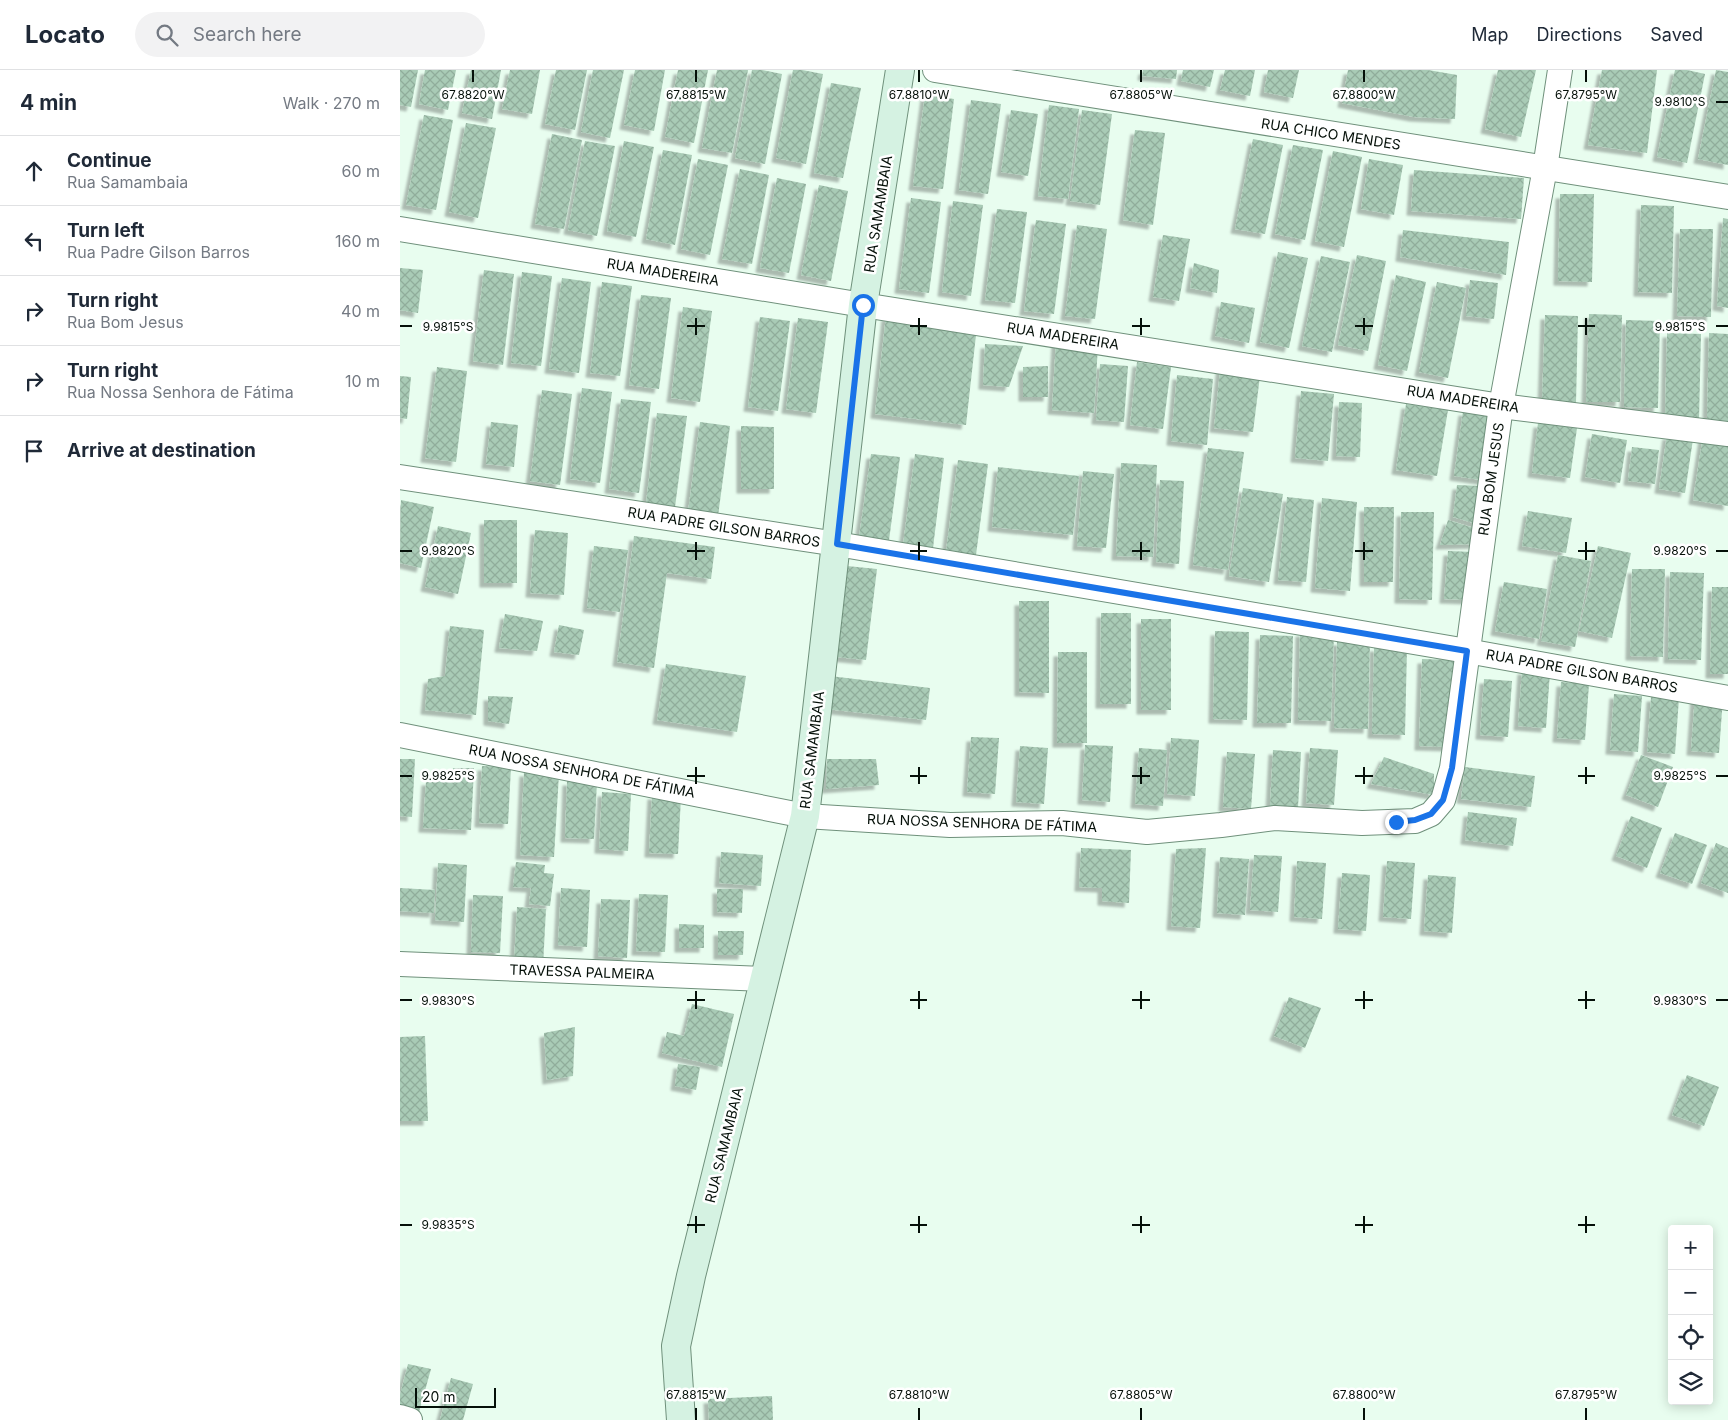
<!DOCTYPE html>
<html lang="en">
<head>
<meta charset="utf-8">
<style>
	:root { --surface:#fff; --page:#f2f2f3; --text:#1f2937; --muted:#747a83; --line:#e0e1e3 }
	body { margin:0; font-family:Inter,sans-serif; background:var(--page); color:var(--text) }
	.controls { position:absolute; right:15px; bottom:15px; display:grid; overflow:hidden; border-radius:5px; box-shadow:0 2px 12px #0003 }
	.controls button { width:45px; height:45px; display:grid; place-items:center; padding:0; border:0; border-bottom:1px solid var(--line); background:var(--surface); color:var(--text); font:25px sans-serif }
	.scale { position:absolute; left:15px; bottom:12px; width:81px; box-sizing:border-box; padding-left:5px; border:2px solid #051009; border-top:0; font-size:14px; line-height:18px; white-space:nowrap; color:#051009; -webkit-text-stroke:4px #fff; paint-order:stroke }
	.stop { position:absolute; width:15px; height:15px; margin:-11px; border:4px solid #1a73e8; border-radius:50%; background:#fff }
	.stop.end { background:#1a73e8; border-color:#fff; box-shadow:0 1px 5px #0008 }
	.list { margin:0; padding:0; list-style:none }
	h2 { display:flex; justify-content:space-between; align-items:center; height:65px; margin:0; padding:0 20px; font-size:21px }
	h2 small { font-size:16px; font-weight:400; color:var(--muted) }
	.list li { display:grid; grid-template-columns:32px 1fr auto; gap:15px; align-items:center; box-sizing:border-box; height:70px; padding:0 20px; border-top:1px solid var(--line) }
	.list b { display:block; font-size:19px; white-space:nowrap }
	.list p { margin:0; font-size:16px; white-space:nowrap; color:var(--muted) }
	.list em { font-size:16px; font-style:normal; color:var(--muted) }
	.icon { flex:none; width:28px; height:28px; fill:none; stroke:currentColor; stroke-width:2; stroke-linecap:round; stroke-linejoin:round }
	.map { position:relative; flex:none; width:1328px; height:1350px; overflow:hidden }
	header { display:flex; align-items:center; gap:30px; box-sizing:border-box; height:70px; padding:0 25px; background:var(--surface); border-bottom:1px solid var(--line) }
	header strong { font-size:24px }
	nav { display:flex; gap:28px; margin-inline-start:auto; font-size:18px }
	.search { width:350px; height:45px; background:var(--page); display:flex; align-items:center; gap:12px; box-sizing:border-box; padding:0 18px; border-radius:28px; color:var(--muted); font-size:19px }
	main { display:flex }
	aside { flex:1; background:var(--surface) }
	.map>svg:first-child { display:block }
</style>
</head>
<body>
<header>
<strong>Locato</strong>
<div class="search"><svg class="icon" aria-label="search" viewBox="0 0 24 24"><circle cx="10" cy="10" r="6"/><path d="M15 15l6 6"/></svg>Search here</div>
<nav><a>Map</a><a>Directions</a><a>Saved</a></nav>
</header>
<main>
<aside>
<h2>4 min<small>Walk · 270 m</small></h2>
<ul class="list">
<li><svg class="icon" aria-label="ahead" viewBox="0 0 24 24"><path d="M12 20V5M6 11l6-6 6 6"/></svg><div><b>Continue</b><p>Rua Samambaia</p></div><em>60 m</em></li>
<li><svg class="icon" aria-label="left" viewBox="0 0 24 24"><path d="M17 20v-9H6M10 6l-5 5 5 5"/></svg><div><b>Turn left</b><p>Rua Padre Gilson Barros</p></div><em>160 m</em></li>
<li><svg class="icon" aria-label="right" viewBox="0 0 24 24"><path d="M7 20v-9h11M14 6l5 5-5 5"/></svg><div><b>Turn right</b><p>Rua Bom Jesus</p></div><em>40 m</em></li>
<li><svg class="icon" aria-label="right" viewBox="0 0 24 24"><path d="M7 20v-9h11M14 6l5 5-5 5"/></svg><div><b>Turn right</b><p>Rua Nossa Senhora de Fátima</p></div><em>10 m</em></li>
<li><svg class="icon" aria-label="arrive" viewBox="0 0 24 24"><path d="M6 21V4h12l-3 4 3 4H6"/></svg><div><b>Arrive at destination</b></div></li>
</ul>
</aside>
<div class="map">
<svg width="1328" height="1350" viewBox="0 0 1328 1350">
	<defs>
		<pattern id="building-cross-hatch" width="8" height="8" patternUnits="userSpaceOnUse" patternTransform="scale(1.25)"><rect width="8" height="8" fill="#a9cbb6"/><path d="M0 0l8 8M0 8l8-8" fill="none" stroke="#90ad9b"/></pattern>
		<filter id="shadow"><feDropShadow dx="-4.5" dy="4.5" stdDeviation="1" flood-color="#0004"/></filter>
	</defs>
	<rect width="100%" height="100%" fill="#e8fdef"/>
	<g fill="url(#building-cross-hatch)" filter="url(#shadow)">
		<path d="M0,0H18L11,37L0,35Z"/>
		<path d="M25,0H56L48,40L19,34Z"/>
		<path d="M71,0H101L92,49L62,43Z"/>
		<path d="M110,0H140L132,44L102,39Z"/>
		<path d="M156,0H187L175,60L145,54Z"/>
		<path d="M193,0H224L210,68L181,62Z"/>
		<path d="M235,0H265L254,61L224,55Z"/>
		<path d="M278,0H308L294,73L265,67Z"/>
		<path d="M317,0H348L332,83L302,78Z"/>
		<path d="M352,0H362L382,4L365,94L335,88Z"/>
		<path d="M393,0H402L423,4L406,94L376,88Z"/>
		<path d="M743,0H777L776,9L742,6Z"/>
		<path d="M783,0H814L810,17L781,11Z"/>
		<path d="M825,0H855L850,26L820,20Z"/>
		<path d="M868,0H899L893,28L864,22Z"/>
		<path d="M948,0H1028L1057,5L1055,49L1014,47L942,33Z"/>
		<path d="M1098,0H1136L1121,67L1085,59Z"/>
		<path d="M1202,0H1257L1247,83L1188,75Z"/>
		<path d="M1275,0H1287L1305,4L1287,93L1257,87Z"/>
		<path d="M1316,0L1328,2V95L1298,89Z"/>
		<path d="M431,13L461,18L443,108L414,103Z"/>
		<path d="M525,25L554,29L543,119L513,116Z"/>
		<path d="M571,30L601,34L588,124L559,120Z"/>
		<path d="M649,35L679,39L668,129L638,126Z"/>
		<path d="M611,40L638,44L628,106L601,102Z"/>
		<path d="M682,40L712,44L700,135L670,131Z"/>
		<path d="M24,45L53,50L36,140L6,135Z"/>
		<path d="M66,53L96,58L78,148L49,142Z"/>
		<path d="M735,60L765,63L753,155L723,150Z"/>
		<path d="M152,64L182,70L164,159L135,154Z"/>
		<path d="M853,69L883,75L865,164L835,159Z"/>
		<path d="M185,71L215,76L197,166L168,160Z"/>
		<path d="M224,71L254,77L236,167L207,161Z"/>
		<path d="M893,75L923,80L905,170L875,164Z"/>
		<path d="M263,80L292,85L275,175L246,169Z"/>
		<path d="M933,81L962,87L944,177L915,171Z"/>
		<path d="M298,89L328,95L310,185L281,179Z"/>
		<path d="M969,89L1003,95L994,145L961,139Z"/>
		<path d="M340,99L369,105L352,194L322,189Z"/>
		<path d="M1014,100L1124,108L1121,149L1011,141Z"/>
		<path d="M377,108L406,114L389,203L360,198Z"/>
		<path d="M419,115L448,121L431,211L401,205Z"/>
		<path d="M1160,124H1194L1192,212L1158,211Z"/>
		<path d="M511,128L541,132L529,223L499,219Z"/>
		<path d="M553,131L583,135L571,226L542,222Z"/>
		<path d="M1241,135L1274,136L1272,223L1238,222Z"/>
		<path d="M597,139L627,142L615,233L585,230Z"/>
		<path d="M1323,148L1328,149V238L1317,236Z"/>
		<path d="M636,150L666,154L654,244L624,241Z"/>
		<path d="M677,155L707,159L695,249L665,246Z"/>
		<path d="M1280,159H1313L1311,247L1277,246Z"/>
		<path d="M1003,160L1109,172L1106,205L1000,187Z"/>
		<path d="M763,165L790,169L779,231L753,227Z"/>
		<path d="M878,182L908,188L889,278L860,272Z"/>
		<path d="M957,185L986,191L968,281L938,275Z"/>
		<path d="M921,186L950,192L932,282L902,276Z"/>
		<path d="M794,193L819,200L817,223L790,218Z"/>
		<path d="M0,198L23,200L18,243L0,240Z"/>
		<path d="M84,200L114,204L103,295L73,291Z"/>
		<path d="M122,202L152,206L141,296L111,293Z"/>
		<path d="M996,205L1026,212L1007,301L978,295Z"/>
		<path d="M162,208L191,212L179,303L149,299Z"/>
		<path d="M1070,210L1098,213L1094,249L1066,246Z"/>
		<path d="M202,212L232,216L220,306L190,303Z"/>
		<path d="M1037,212L1066,218L1048,308L1019,302Z"/>
		<path d="M241,225L271,228L259,319L229,315Z"/>
		<path d="M821,232L855,238L849,273L815,266Z"/>
		<path d="M283,237L312,241L300,332L271,328Z"/>
		<path d="M1189,244L1222,245L1220,332H1186Z"/>
		<path d="M1145,245L1178,246L1176,333L1142,332Z"/>
		<path d="M486,246L577,256L566,355L475,344Z"/>
		<path d="M360,247L390,251L378,341L348,337Z"/>
		<path d="M398,248L428,252L416,343L386,339Z"/>
		<path d="M1226,250L1260,251L1258,338L1224,337Z"/>
		<path d="M1267,263L1301,264L1299,351L1265,350Z"/>
		<path d="M1309,263L1328,264V351H1307Z"/>
		<path d="M656,272L698,275L694,343L652,340Z"/>
		<path d="M585,274L623,276L609,317L583,315Z"/>
		<path d="M737,292L771,297L763,359L730,355Z"/>
		<path d="M821,293L861,298L853,362L814,358Z"/>
		<path d="M700,294L728,296L724,352L696,350Z"/>
		<path d="M648,296V327H623V297Z"/>
		<path d="M37,297L67,301L56,392L25,388Z"/>
		<path d="M777,305L813,309L807,375L771,371Z"/>
		<path d="M0,306L11,307L7,349L0,348Z"/>
		<path d="M182,318L212,322L200,413L170,409Z"/>
		<path d="M142,320L172,324L160,415L130,411Z"/>
		<path d="M901,321L934,324L928,391L895,388Z"/>
		<path d="M221,329L251,332L239,423L209,419Z"/>
		<path d="M939,332L962,333L960,387L936,386Z"/>
		<path d="M1006,334L1048,340L1037,406L996,400Z"/>
		<path d="M1063,341L1097,346L1088,411L1054,406Z"/>
		<path d="M257,343L287,346L275,437L246,433Z"/>
		<path d="M91,352L118,355L114,397L86,394Z"/>
		<path d="M300,352L330,356L318,446L288,442Z"/>
		<path d="M1138,353L1177,358L1170,408L1132,403Z"/>
		<path d="M341,356L374,357V419H341Z"/>
		<path d="M1192,364L1227,370L1220,413L1185,407Z"/>
		<path d="M1267,365L1293,369L1285,423L1259,419Z"/>
		<path d="M1303,366L1328,369V436L1293,430Z"/>
		<path d="M1232,377L1259,380L1255,414L1228,411Z"/>
		<path d="M808,378L844,382L828,500L793,495Z"/>
		<path d="M471,384L500,387L488,478L458,474Z"/>
		<path d="M515,384L544,388L533,478L503,475Z"/>
		<path d="M558,390L588,394L576,485L546,481Z"/>
		<path d="M721,393L757,395L753,487L716,486Z"/>
		<path d="M598,397L679,406L673,465L592,457Z"/>
		<path d="M683,401L714,404L706,478L677,476Z"/>
		<path d="M760,410L784,411L779,494L756,492Z"/>
		<path d="M1057,415L1082,416L1080,455L1053,447Z"/>
		<path d="M843,418L883,424L869,512L829,506Z"/>
		<path d="M887,427L914,430L906,512L878,510Z"/>
		<path d="M922,428L957,432L950,521L915,518Z"/>
		<path d="M1,430L34,437L21,498L0,493Z"/>
		<path d="M964,437H994L993,512H964Z"/>
		<path d="M1128,441L1172,448L1166,483L1122,476Z"/>
		<path d="M1001,442H1034L1032,530L999,529Z"/>
		<rect x="84" y="450" width="33" height="63"/>
		<path d="M1048,450L1077,459L1078,474L1040,475Z"/>
		<path d="M38,456L71,463L58,524L25,517Z"/>
		<path d="M135,460L168,463L164,525L130,523Z"/>
		<path d="M234,466L315,477L311,509L267,503L254,598L217,592Z"/>
		<path d="M194,476L228,480L220,542L187,538Z"/>
		<path d="M1198,476L1231,483L1212,568L1179,561Z"/>
		<path d="M1048,481L1075,482L1072,530L1044,529Z"/>
		<path d="M1158,485L1191,491L1175,577L1141,571Z"/>
		<path d="M447,496L477,499L466,590L436,587Z"/>
		<path d="M1232,499H1265L1263,587L1230,586Z"/>
		<path d="M1270,502L1304,503L1301,590L1268,589Z"/>
		<path d="M1104,512L1147,519L1139,569L1095,561Z"/>
		<path d="M1312,517H1328V604H1310Z"/>
		<path d="M619,531H649V623L619,622Z"/>
		<path d="M701,543H731V634H700Z"/>
		<path d="M105,544L143,551L137,581L99,578Z"/>
		<rect x="741" y="549" width="30" height="91"/>
		<path d="M159,555L184,560L179,585L154,582Z"/>
		<path d="M50,556L84,560L76,645L25,640L28,609L45,606Z"/>
		<path d="M815,561L849,562L847,650L813,649Z"/>
		<path d="M900,562L934,563L931,651L898,650Z"/>
		<path d="M860,565L893,566L891,653H857Z"/>
		<path d="M937,571H970L968,659L934,658Z"/>
		<path d="M974,577L1007,578L1005,665L972,664Z"/>
		<path d="M658,582H687V673H657Z"/>
		<path d="M1022,589L1056,590L1053,677L1019,676Z"/>
		<path d="M266,594L346,606L337,662L257,650Z"/>
		<path d="M1122,600L1150,602L1146,658L1118,656Z"/>
		<path d="M430,606L530,618L526,650L426,639Z"/>
		<path d="M1084,609L1112,611L1108,667L1080,665Z"/>
		<path d="M1161,612L1189,614L1185,670L1157,668Z"/>
		<path d="M1214,624L1242,626L1238,682L1210,680Z"/>
		<path d="M1295,625L1323,627L1319,683L1291,681Z"/>
		<path d="M88,626L113,627L109,654L88,651Z"/>
		<path d="M1251,627L1279,628L1275,684L1247,682Z"/>
		<path d="M571,667L599,668L595,724L567,722Z"/>
		<path d="M771,668L799,670L795,726L767,724Z"/>
		<path d="M685,675L713,676L710,732L682,730Z"/>
		<path d="M620,676L648,678L644,734L616,732Z"/>
		<path d="M739,678L767,680L763,736L735,734Z"/>
		<path d="M910,678L938,680L934,735L906,733Z"/>
		<path d="M873,680L901,682L898,738L870,736Z"/>
		<path d="M827,682L855,684L851,739L823,737Z"/>
		<path d="M1241,685L1273,697L1258,737L1226,725Z"/>
		<path d="M984,687L1034,704V725L971,714Z"/>
		<path d="M0,689H15L12,747L0,746Z"/>
		<path d="M427,689H476L479,715L426,719Z"/>
		<path d="M82,696L111,697L108,754L79,753Z"/>
		<path d="M1065,697L1135,706L1131,737L1061,729Z"/>
		<path d="M53,698H74L71,760L23,758L26,711H51L52,709Z"/>
		<path d="M124,702L159,704L154,787L120,785Z"/>
		<path d="M167,711L197,712L194,769L165,768Z"/>
		<path d="M202,722L231,724L228,781L199,779Z"/>
		<path d="M252,725L281,727L278,784L249,783Z"/>
		<path d="M1068,742L1117,748L1113,776L1065,770Z"/>
		<path d="M1231,746L1262,758L1247,798L1216,786Z"/>
		<path d="M1275,763L1307,775L1292,814L1260,803Z"/>
		<path d="M1316,773L1328,778V823L1301,813Z"/>
		<path d="M681,778L731,780L729,833L702,831V818L679,817Z"/>
		<path d="M806,778L800,858L771,856L776,779Z"/>
		<path d="M321,782L363,785L361,816L319,813Z"/>
		<path d="M854,785L882,786L878,842L850,840Z"/>
		<path d="M820,787L849,789L845,845L817,843Z"/>
		<path d="M897,791L926,793L922,849L894,847Z"/>
		<path d="M987,791L1015,793L1011,849L983,847Z"/>
		<path d="M116,792L145,795L144,803L154,804L150,836L129,834L131,818L113,817Z"/>
		<path d="M38,793L67,795L64,852L35,850Z"/>
		<path d="M942,803L970,805L966,861L938,859Z"/>
		<path d="M1028,805L1056,807L1052,863L1024,861Z"/>
		<path d="M0,818L35,820L34,843L0,841Z"/>
		<path d="M161,818L190,820L187,877L158,875Z"/>
		<path d="M317,819H343L342,843L317,842Z"/>
		<path d="M239,824L268,825L265,882L236,881Z"/>
		<path d="M73,825L103,826L100,883L71,882Z"/>
		<path d="M201,829L230,830L227,888L198,886Z"/>
		<path d="M117,837L146,839L143,896L114,894Z"/>
		<path d="M279,854L304,855V878H279Z"/>
		<path d="M318,861H344L343,885H318Z"/>
		<path d="M889,927L921,938L905,978L874,966Z"/>
		<path d="M292,934L334,944L322,997L262,983L267,962L284,966Z"/>
		<path d="M175,957L173,1006L147,1010L144,963Z"/>
		<path d="M25,966L28,1051H0V967Z"/>
		<path d="M278,994L300,997L296,1020L275,1016Z"/>
		<path d="M1287,1005L1319,1017L1304,1056L1272,1045Z"/>
		<path d="M8,1294L31,1299L19,1342L0,1336V1325Z"/>
		<path d="M51,1308L73,1314L63,1350H40Z"/>
		<path d="M372,1326L373,1350H309L308,1329Z"/>
	</g>
	<g fill="none" stroke-linecap="round" stroke-linejoin="round">
		<g stroke="#6f907b" stroke-width="26">
			<g id="street">
				<path d="M535,0L1328,127"/>
				<path d="M0,159L463,235L1101,336L1328,364"/>
				<path d="M0,407L437,474L1067,581L1328,628"/>
				<path d="M0,665L405,746L550,755L662,753L747,762L821,755L875,748L962,753L1015,751L1031,744L1043,730L1052,698L1101,336L1145,98L1160,0"/>
				<path d="M0,894L365,909"/>
				<path d="M0,1347L10,1350"/>
			</g>
		</g>
		<g stroke="#6f907b" stroke-width="30">
			<path id="secondary" d="M281,1350L276,1276L291,1206L405,746L463,235L500,0"/>
		</g>
		<use href="#street" stroke="#fff" stroke-width="24"/>
		<use href="#secondary" stroke="#d5f2e2" stroke-width="28"/>
	</g>
	<g fill="none" stroke-linecap="round" stroke-linejoin="round">
		<path stroke="#1a73e8" stroke-width="6" d="M463,235L437,474L1067,581L1052,698L1043,730L1031,744L1015,750L996,752"/>
	</g>
	<path fill="none" stroke="#051009" stroke-width="2" d="M73,0V12M296,0V12M519,0V12M741,0V12M964,0V12M1186,0V12M1316,32H1328M296,248V265M519,248V265M741,248V265M964,248V265M1186,248V265M0,256H12M287,256H305M510,256H527M732,256H750M955,256H973M1178,256H1195M1316,256H1328M296,472V490M519,472V490M741,472V490M964,472V490M1186,472V490M0,481H12M287,481H305M510,481H527M732,481H750M955,481H973M1178,481H1195M1316,481H1328M296,697V714M519,697V714M741,697V714M964,697V714M1186,697V714M0,706H12M287,706H305M510,706H527M732,706H750M955,706H973M1178,706H1195M1316,706H1328M296,921V939M519,921V939M741,921V939M964,921V939M1186,921V939M0,930H12M287,930H305M510,930H527M732,930H750M955,930H973M1178,930H1195M1316,930H1328M296,1146V1163M519,1146V1163M741,1146V1163M964,1146V1163M1186,1146V1163M0,1155H12M287,1155H305M510,1155H527M732,1155H750M955,1155H973M1178,1155H1195M296,1338V1350M519,1338V1350M741,1338V1350M964,1338V1350M1186,1338V1350"/>
	<g text-anchor="middle" stroke-width="5" stroke-linejoin="round" paint-order="stroke">
		<g font-size="14" fill="#051009" stroke="#fff">
			<text transform="translate(931 64) rotate(9)" y="5">RUA CHICO MENDES</text>
			<text transform="translate(478 144) rotate(-81)" y="5">RUA SAMAMBAIA</text>
			<text transform="translate(263 202) rotate(9)" y="5">RUA MADEREIRA</text>
			<text transform="translate(663 266) rotate(9)" y="5">RUA MADEREIRA</text>
			<text transform="translate(1063 329) rotate(9)" y="5">RUA MADEREIRA</text>
			<text transform="translate(1091 409) rotate(-82)" y="5">RUA BOM JESUS</text>
			<text transform="translate(324 457) rotate(9)" y="5">RUA PADRE GILSON BARROS</text>
			<text transform="translate(1182 601) rotate(10)" y="5">RUA PADRE GILSON BARROS</text>
			<text transform="translate(412 680) rotate(-83)" y="5">RUA SAMAMBAIA</text>
			<text transform="translate(182 701) rotate(11)" y="5">RUA NOSSA SENHORA DE FÁTIMA</text>
			<text transform="translate(582 753) rotate(2)" y="5">RUA NOSSA SENHORA DE FÁTIMA</text>
			<text transform="translate(182 902) rotate(2)" y="5">TRAVESSA PALMEIRA</text>
			<text transform="translate(324 1075) rotate(-76)" y="5">RUA SAMAMBAIA</text>
		</g>
	</g>
	<g font-size="12" text-anchor="middle" fill="#051009" stroke="#fff" stroke-width="5" stroke-linejoin="round" paint-order="stroke">
		<text x="73" y="29">67.8820°W</text>
		<text x="296" y="29">67.8815°W</text>
		<text x="519" y="29">67.8810°W</text>
		<text x="741" y="29">67.8805°W</text>
		<text x="964" y="29">67.8800°W</text>
		<text x="1186" y="29">67.8795°W</text>
		<text x="1280" y="36">9.9810°S</text>
		<text x="48" y="261">9.9815°S</text>
		<text x="1280" y="261">9.9815°S</text>
		<text x="48" y="485">9.9820°S</text>
		<text x="1280" y="485">9.9820°S</text>
		<text x="48" y="710">9.9825°S</text>
		<text x="1280" y="710">9.9825°S</text>
		<text x="48" y="935">9.9830°S</text>
		<text x="1280" y="935">9.9830°S</text>
		<text x="48" y="1159">9.9835°S</text>
		<text x="296" y="1329">67.8815°W</text>
		<text x="519" y="1329">67.8810°W</text>
		<text x="741" y="1329">67.8805°W</text>
		<text x="964" y="1329">67.8800°W</text>
		<text x="1186" y="1329">67.8795°W</text>
	</g>
</svg>
<div class="controls">
<button>+</button>
<button>−</button>
<button><svg class="icon" aria-label="locate" viewBox="0 0 24 24"><circle cx="12" cy="12" r="6"/><path d="M12 2v4M12 18v4M2 12h4M18 12h4"/></svg></button>
<button><svg class="icon" aria-label="layers" viewBox="0 0 24 24"><path d="M12 4l9 5-9 5-9-5zM3 14l9 5 9-5"/></svg></button>
</div>
<div class="scale">20 m</div>
<div class="stop" style="left:463px;top:235px"></div>
<div class="stop end" style="left:996px;top:752px"></div>
</div>
</main>
</body>
</html>
